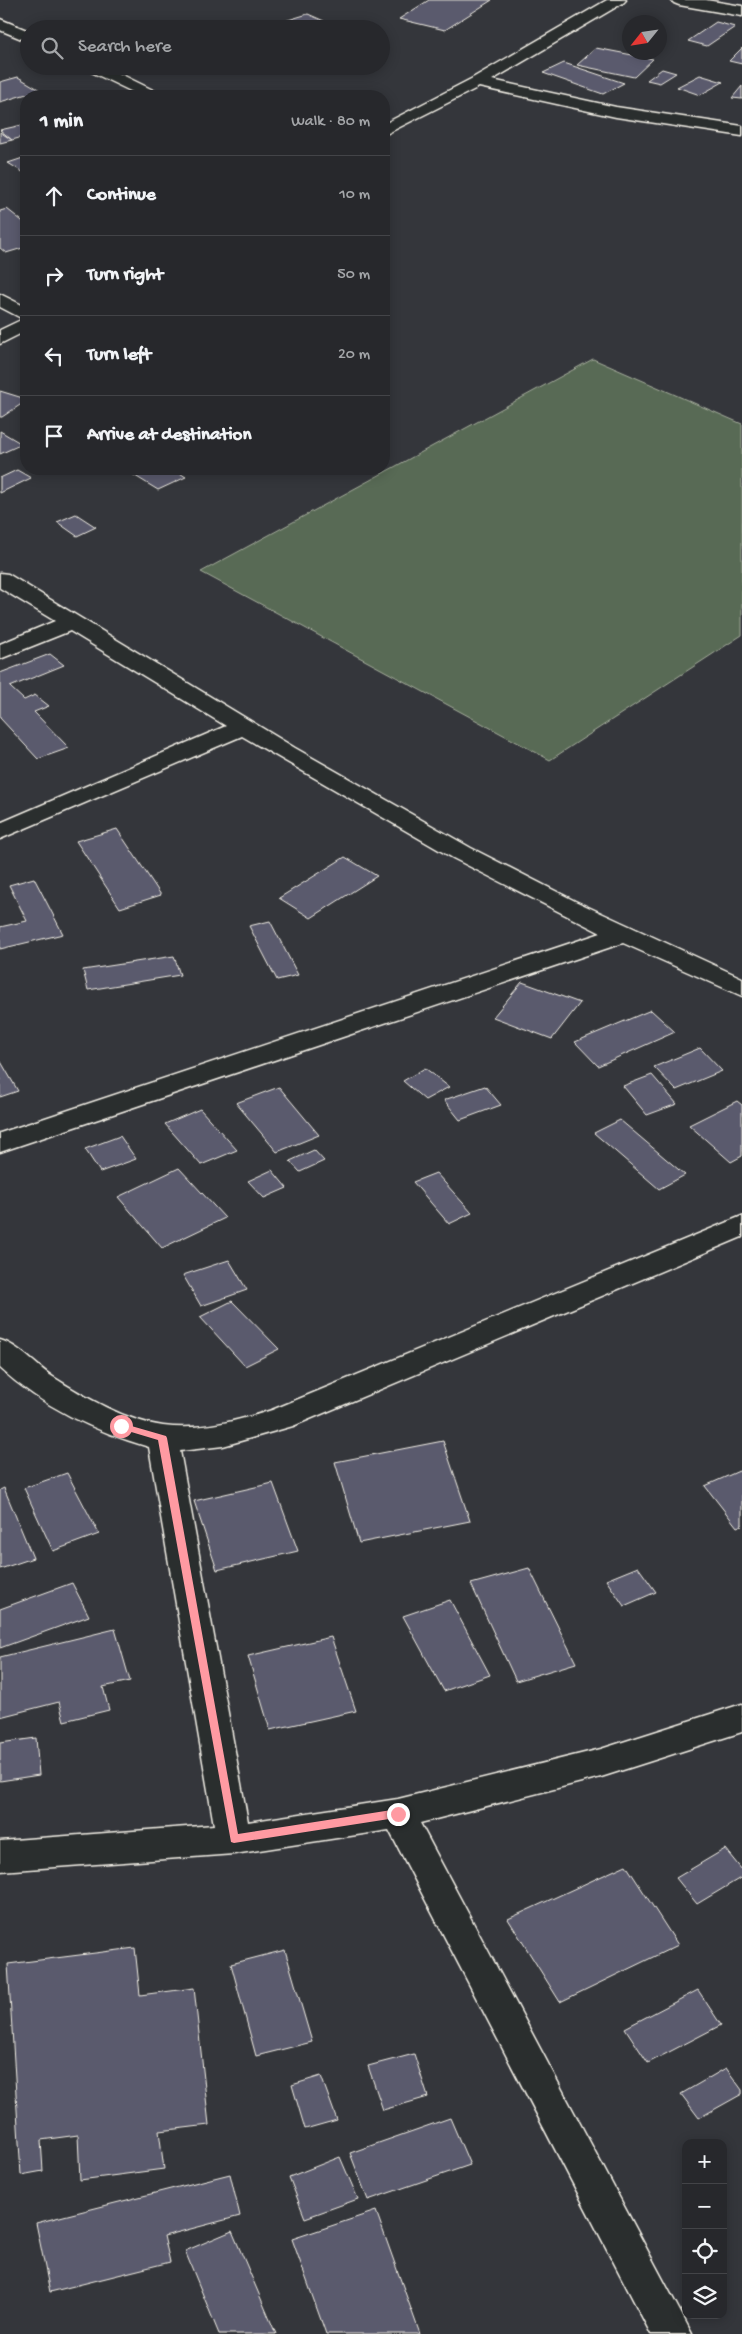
<!DOCTYPE html>
<html lang="en">
<head>
<meta charset="utf-8">
<style>
	:root { --surface:#27282c; --page:#333438; --text:#f1f3f6; --muted:#a4a6a9; --line:#434448 }
	body { margin:0; font-family:"Gochi Hand",sans-serif; background:var(--page); color:var(--text) }
	.controls { position:absolute; right:15px; bottom:15px; display:grid; overflow:hidden; border-radius:10px; box-shadow:0 2px 12px #0003 }
	.controls button { width:45px; height:45px; display:grid; place-items:center; padding:0; border:0; border-bottom:1px solid var(--line); background:var(--surface); color:var(--text); font:25px sans-serif }
	.compass { position:absolute; left:622px; top:15px; width:45px; height:45px; border-radius:50%; background:var(--surface); box-shadow:0 2px 12px #0003; rotate:240deg }
	.stop { position:absolute; width:15px; height:15px; margin:-11px; border:4px solid #ff9aa2; border-radius:50%; background:#fff }
	.stop.end { background:#ff9aa2; border-color:#fff; box-shadow:0 1px 5px #0008 }
	.list { margin:0; padding:0; list-style:none }
	h2 { display:flex; justify-content:space-between; align-items:center; height:65px; margin:0; padding:0 20px; font-size:21px }
	h2 small { font-size:16px; font-weight:400; color:var(--muted) }
	.list li { display:grid; grid-template-columns:32px 1fr auto; gap:15px; align-items:center; box-sizing:border-box; height:80px; padding:0 20px; border-top:1px solid var(--line) }
	.list b { display:block; font-size:19px; white-space:nowrap }
	.list em { font-size:16px; font-style:normal; color:var(--muted) }
	.icon { flex:none; width:28px; height:28px; fill:none; stroke:currentColor; stroke-width:2; stroke-linecap:round; stroke-linejoin:round }
	.map { position:relative; flex:none; width:742px; height:2334px; overflow:hidden }
	.search { position:absolute; background:var(--surface); box-shadow:0 2px 12px #0003; left:20px; top:20px; width:370px; height:55px; display:flex; align-items:center; gap:12px; box-sizing:border-box; padding:0 18px; border-radius:28px; color:var(--muted); font-size:19px }
	.panel { position:absolute; background:var(--surface); box-shadow:0 2px 12px #0003; left:20px; top:90px; width:370px; height:385px; border-radius:20px }
	.map>svg:first-child { display:block }
</style>
</head>
<body>
<div class="map">
<svg width="742" height="2334" viewBox="0 0 742 2334">
	<rect width="100%" height="100%" fill="#34363b"/>
	<filter id="ink" filterUnits="userSpaceOnUse"><feTurbulence type="fractalNoise" baseFrequency=".02" numOctaves="2"/><feDisplacementMap in="SourceGraphic" scale="10" xChannelSelector="R" yChannelSelector="G"/><feConvolveMatrix kernelMatrix="1 2 1 2 8 2 1 2 1" color-interpolation-filters="sRGB"/></filter>
	<g filter="url(#ink)">
		<path fill="#596b54" stroke="#a6ae9e" d="M593,359L742,424V635L550,760L201,572Z"/>
		<g fill="#5a5a6d" stroke="#f4f1e8">
			<path d="M429,0H492L445,30L399,19Z"/>
			<path d="M308,14L324,21L299,29H258Z"/>
			<path d="M716,22L735,27L707,46L688,41Z"/>
			<path d="M596,48L653,59L634,77L577,65Z"/>
			<path d="M742,48V64L729,61Z"/>
			<path d="M564,63L624,83L603,94L543,73Z"/>
			<path d="M662,69L676,73L660,83L647,80Z"/>
			<path d="M700,75L723,82L700,95L677,87Z"/>
			<path d="M18,77L40,90L0,102V82Z"/>
			<path d="M742,86V99L732,98Z"/>
			<path d="M22,125L26,129V136L12,140L0,130Z"/>
			<path d="M0,132L12,140L0,143Z"/>
			<path d="M26,157V174L8,163Z"/>
			<path d="M7,209L26,224V247L6,253L0,248V211Z"/>
			<path d="M0,391L26,399V401L2,417H0Z"/>
			<path d="M0,431L22,444L0,454Z"/>
			<path d="M132,469H173L186,477L158,490L127,471Z"/>
			<path d="M17,470L31,478L0,493V478Z"/>
			<path d="M76,514L96,527L77,536L57,522Z"/>
			<path d="M50,654L64,665L10,687L24,700L35,695L49,706L34,712L69,748L38,759L0,718V673Z"/>
			<path d="M117,829L161,895L120,908L76,841Z"/>
			<path d="M345,857L377,876L311,918L279,898Z"/>
			<path d="M34,878L63,934L0,949V927L27,921L9,885Z"/>
			<path d="M270,921L298,975L277,980L249,926Z"/>
			<path d="M174,956L180,975L88,990L83,970Z"/>
			<path d="M522,982L580,1003L552,1039L493,1017Z"/>
			<path d="M651,1010L675,1032L598,1066L575,1042Z"/>
			<path d="M700,1048L722,1071L676,1090L654,1067Z"/>
			<path d="M0,1060L18,1091L0,1097Z"/>
			<path d="M425,1068L449,1087L425,1100L403,1081Z"/>
			<path d="M652,1075L677,1104L647,1115L623,1086Z"/>
			<path d="M485,1086L501,1105L460,1120L444,1100Z"/>
			<path d="M279,1087L319,1135L277,1152L236,1103Z"/>
			<path d="M737,1101L742,1105V1156L731,1162L689,1125Z"/>
			<path d="M200,1109L237,1150L201,1165L165,1124Z"/>
			<path d="M620,1120L685,1175L659,1189L594,1133Z"/>
			<path d="M120,1136L136,1159L100,1172L85,1149Z"/>
			<path d="M314,1150L324,1161L300,1172L290,1161Z"/>
			<path d="M179,1168L225,1218L162,1248L118,1197Z"/>
			<path d="M272,1170L287,1188L264,1198L248,1181Z"/>
			<path d="M436,1173L472,1213L449,1224L413,1182Z"/>
			<path d="M229,1260L247,1290L201,1306L183,1275Z"/>
			<path d="M232,1301L279,1349L245,1366L200,1317Z"/>
			<path d="M443,1441L470,1521L359,1543L335,1462Z"/>
			<path d="M739,1471L742,1474V1525L737,1527L705,1486Z"/>
			<path d="M67,1473L99,1534L53,1551L24,1488Z"/>
			<path d="M273,1483L298,1551L217,1570L194,1501Z"/>
			<path d="M4,1488L33,1558L0,1569V1490Z"/>
			<path d="M638,1567L656,1592L624,1606L606,1580Z"/>
			<path d="M529,1568L576,1663L516,1681L471,1584Z"/>
			<path d="M72,1583L89,1616L0,1648V1609Z"/>
			<path d="M450,1600L490,1675L444,1691L403,1616Z"/>
			<path d="M115,1629L130,1681L103,1687L109,1710L64,1721L59,1702L0,1717V1657Z"/>
			<path d="M331,1637L356,1711L270,1730L248,1656Z"/>
			<path d="M36,1738L39,1775L0,1781V1743Z"/>
			<path d="M725,1849L742,1870V1877L697,1904L676,1878Z"/>
			<path d="M626,1865L678,1945L560,2002L508,1919Z"/>
			<path d="M135,1948L140,1995L194,1988L209,2125L159,2131L164,2169L80,2180L78,2135L41,2140L43,2171L21,2175L8,1964Z"/>
			<path d="M285,1950L312,2042L256,2056L231,1964Z"/>
			<path d="M698,1990L721,2025L648,2063L625,2028Z"/>
			<path d="M414,2054L428,2097L383,2110L368,2066Z"/>
			<path d="M726,2068L742,2090V2094L699,2118L681,2094Z"/>
			<path d="M321,2076L337,2120L305,2129L292,2085Z"/>
			<path d="M450,2118L470,2165L368,2200L350,2153Z"/>
			<path d="M340,2157L358,2199L305,2218L289,2177Z"/>
			<path d="M230,2174L240,2216L164,2236L170,2262L50,2292L36,2223Z"/>
			<path d="M376,2211L420,2334H326L292,2239Z"/>
			<path d="M232,2231L276,2334H219L185,2251Z"/>
		</g>
		<g fill="none" stroke-linecap="round" stroke-linejoin="round">
			<g stroke="#f4f1e8" stroke-width="3">
				<g id="street">
					<path d="M607,0H626L623,3L492,80L616,107L742,126V136L616,117L479,87L384,135V124L471,79Z"/>
					<path d="M671,0H706L742,6V16L679,5L674,3Z"/>
					<path d="M0,19L29,31V42L0,30Z"/>
					<path d="M83,66H104L159,93L161,96H141L85,69Z"/>
					<path d="M0,294L26,307V331L0,344V330L23,319L0,307Z"/>
					<path d="M0,573L8,574L295,748L471,848L575,901L742,978V996L623,943L0,1152V1133L601,933L453,858L242,736L0,839V823L226,726L70,631L0,659V644L55,621L0,588Z"/>
					<path d="M742,1216V1237L293,1426L223,1446L180,1451L248,1822L398,1799L601,1749L742,1704V1732L601,1777L420,1823L692,2334H651L389,1830L234,1854L0,1871V1841L214,1825L149,1447C97,1432 41,1406 0,1368V1340C20,1346 35,1365 53,1377C85,1397 125,1421 163,1426C200,1431 237,1421 272,1410Z"/>
				</g>
			</g>
			<use href="#street" fill="#2a2d2e" fill-rule="evenodd"/>
		</g>
	</g>
	<path fill="#ff9aa2" d="M121,1423L166,1436L167,1438L238,1834L398,1809L403,1814L402,1817L234,1843L231,1842L158,1440L118,1428L117,1426Z"/>
</svg>
<div class="controls">
<button>+</button>
<button>−</button>
<button><svg class="icon" aria-label="locate" viewBox="0 0 24 24"><circle cx="12" cy="12" r="6"/><path d="M12 2v4M12 18v4M2 12h4M18 12h4"/></svg></button>
<button><svg class="icon" aria-label="layers" viewBox="0 0 24 24"><path d="M12 4l9 5-9 5-9-5zM3 14l9 5 9-5"/></svg></button>
</div>
<svg class="compass" viewBox="-18 -18 36 36"><path d="M0-13l5 13h-10z" fill="#e53935"/><path d="M0 13l5-13h-10z" fill="#a4a6a9"/></svg>
<div class="stop" style="left:121px;top:1426px"></div>
<div class="stop end" style="left:398px;top:1814px"></div>
<div class="search"><svg class="icon" aria-label="search" viewBox="0 0 24 24"><circle cx="10" cy="10" r="6"/><path d="M15 15l6 6"/></svg>Search here</div>
<section class="panel">
<h2>1 min<small>Walk · 80 m</small></h2>
<ul class="list">
<li><svg class="icon" aria-label="ahead" viewBox="0 0 24 24"><path d="M12 20V5M6 11l6-6 6 6"/></svg><div><b>Continue</b></div><em>10 m</em></li>
<li><svg class="icon" aria-label="right" viewBox="0 0 24 24"><path d="M7 20v-9h11M14 6l5 5-5 5"/></svg><div><b>Turn right</b></div><em>50 m</em></li>
<li><svg class="icon" aria-label="left" viewBox="0 0 24 24"><path d="M17 20v-9H6M10 6l-5 5 5 5"/></svg><div><b>Turn left</b></div><em>20 m</em></li>
<li><svg class="icon" aria-label="arrive" viewBox="0 0 24 24"><path d="M6 21V4h12l-3 4 3 4H6"/></svg><div><b>Arrive at destination</b></div></li>
</ul>
</section>
</div>
</body>
</html>
